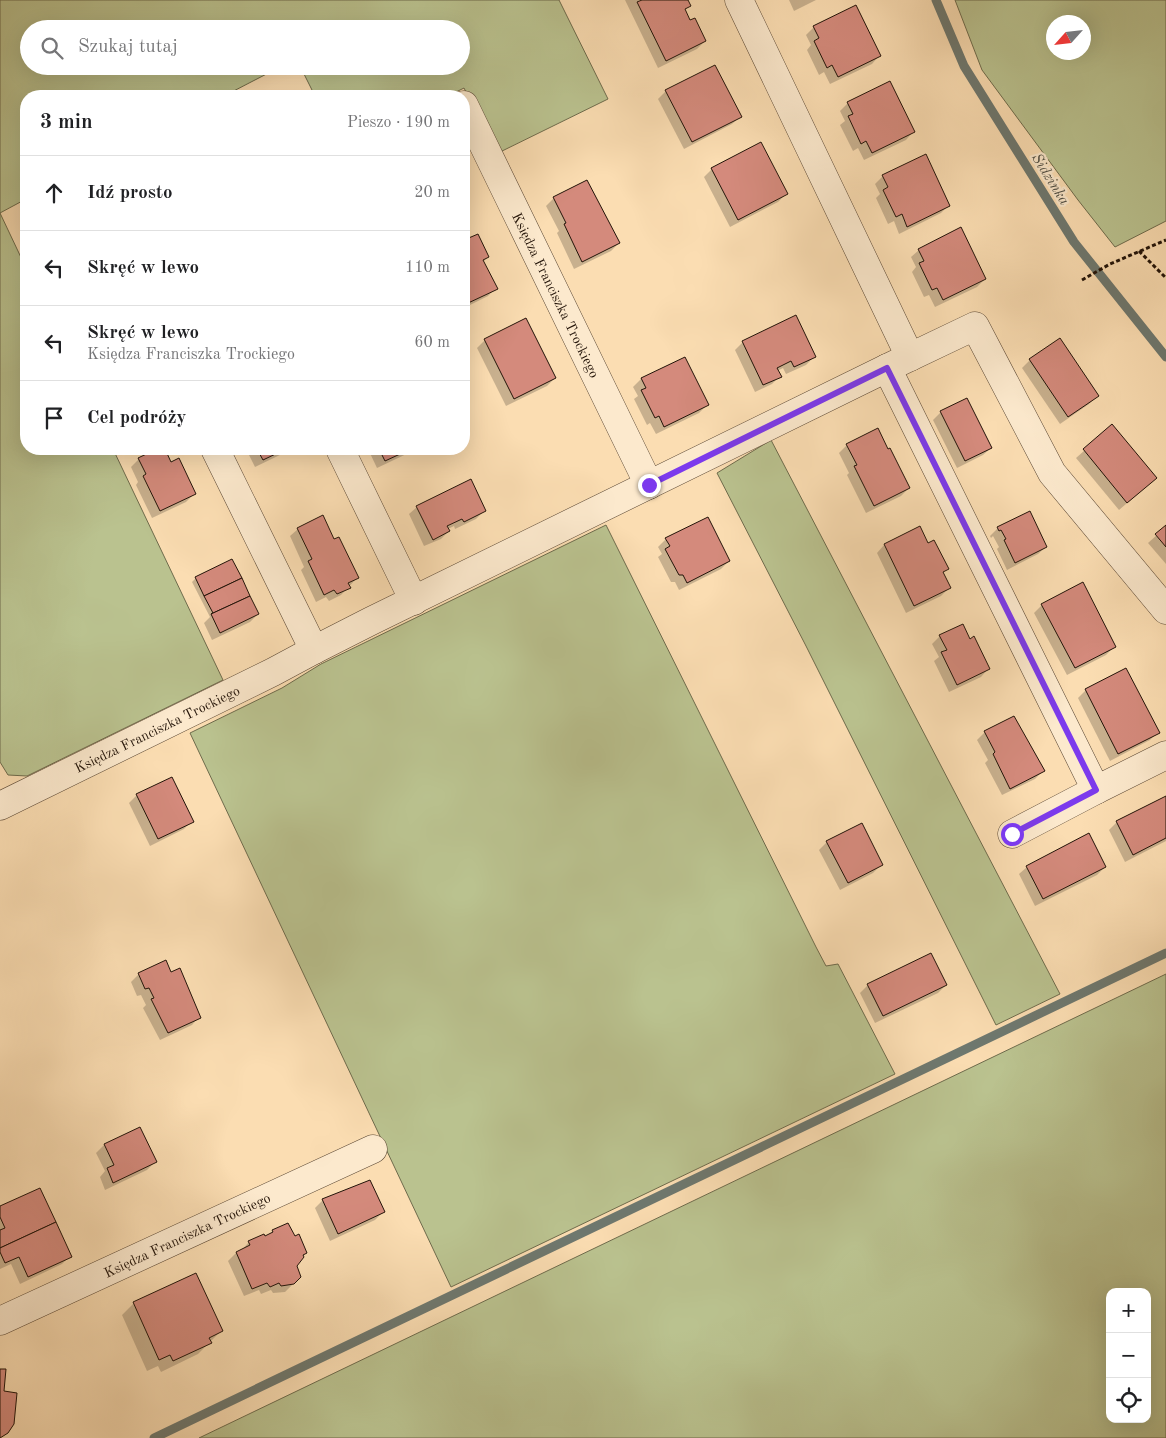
<!DOCTYPE html>
<html lang="pl">
<head>
<meta charset="utf-8">
<style>
	:root { --surface:#fff; --page:#f2f2f2; --text:#202124; --muted:#757577; --line:#e0e0e0 }
	body { margin:0; font-family:"Old Standard TT",serif; background:var(--page); color:var(--text) }
	.controls { position:absolute; right:15px; bottom:15px; display:grid; overflow:hidden; border-radius:10px; box-shadow:0 5px 20px #0002 }
	.controls button { width:45px; height:45px; display:grid; place-items:center; padding:0; border:0; border-bottom:1px solid var(--line); background:var(--surface); color:var(--text); font:25px sans-serif }
	.compass { position:absolute; left:1046px; top:15px; width:45px; height:45px; border-radius:50%; background:var(--surface); box-shadow:0 5px 20px #0002; rotate:243deg }
	.stop { position:absolute; width:15px; height:15px; margin:-11px; border:4px solid #7c3aed; border-radius:50%; background:#fff }
	.stop.end { background:#7c3aed; border-color:#fff; box-shadow:0 1px 5px #0008 }
	.list { margin:0; padding:0; list-style:none }
	h2 { display:flex; justify-content:space-between; align-items:center; height:65px; margin:0; padding:0 20px; font-size:21px }
	h2 small { font-size:16px; font-weight:400; color:var(--muted) }
	.list li { display:grid; grid-template-columns:32px 1fr auto; gap:15px; align-items:center; box-sizing:border-box; height:75px; padding:0 20px; border-top:1px solid var(--line) }
	.list b { display:block; font-size:19px; white-space:nowrap }
	.list p { margin:0; font-size:16px; white-space:nowrap; color:var(--muted) }
	.list em { font-size:16px; font-style:normal; color:var(--muted) }
	.icon { flex:none; width:28px; height:28px; fill:none; stroke:currentColor; stroke-width:2; stroke-linecap:round; stroke-linejoin:round }
	.map { position:relative; flex:none; width:1166px; height:1438px; overflow:hidden }
	.search { position:absolute; background:var(--surface); box-shadow:0 5px 20px #0002; left:20px; top:20px; width:450px; height:55px; display:flex; align-items:center; gap:12px; box-sizing:border-box; padding:0 18px; border-radius:28px; color:var(--muted); font-size:19px }
	.panel { position:absolute; background:var(--surface); box-shadow:0 5px 20px #0002; left:20px; top:90px; width:450px; height:365px; border-radius:20px }
	.map>svg:first-child { display:block }
</style>
</head>
<body>
<div class="map">
<svg width="1166" height="1438" viewBox="0 0 1166 1438">
	<rect width="100%" height="100%" fill="#fbddb2"/>
	<filter id="stains"><feTurbulence type="fractalNoise" baseFrequency=".004" numOctaves="4"/><feColorMatrix values="0 0 0 0 .2 0 0 0 0 .09 0 0 0 0 .02 0 0 0 .5 -.17"/></filter>
	<radialGradient id="worn" r=".72"><stop offset=".6" stop-color="#630" stop-opacity="0"/><stop offset="1" stop-color="#630" stop-opacity=".3"/></radialGradient>
	<g fill="#bac28f" stroke="#6e6b4c" fill-rule="evenodd">
		<path d="M0,0H559L608,99L496,154L464,88L448,96H315L300,66H461V29H29V66H282L224,96H26V199L0,213Z"/>
		<path d="M955,0H1166V221L1115,247L1078,200L982,70ZM1054,22H1084V52H1054Z"/>
		<path d="M0,213L26,268V449H113L223,680L27,776L8,775L0,762Z"/>
		<path d="M771,440L1060,994L996,1025L806,646L717,473Z"/>
		<path d="M606,525L816,947L826,966L838,964L895,1074L451,1287L190,733L282,688L321,664Z"/>
		<path d="M1166,974V1438H199ZM1110,1292H1147V1419H1110Z"/>
	</g>
	<g fill="#0003">
		<path d="M625,0H686L689,6L684,11L689,22L705,41L697,49L658,68Z"/>
		<path d="M789,0H816L794,11Z"/>
		<path d="M814,27L879,56L872,64L830,84L824,72L819,75L807,50L811,45L806,35Z"/>
		<path d="M666,91L740,117L732,124L684,149L658,99Z"/>
		<path d="M848,103L913,132L906,140L864,160L858,148L853,151L840,125L845,121L840,111Z"/>
		<path d="M712,169L786,194L778,202L730,227L704,177Z"/>
		<path d="M883,176L949,205L941,213L899,234L894,221L888,224L876,198L880,194L875,184Z"/>
		<path d="M554,198L619,243L611,251L574,269L557,233L559,231L546,206Z"/>
		<path d="M477,235L488,257L483,262L496,288L488,296L464,308V242Z"/>
		<path d="M919,250L985,279L977,287L935,307L929,295L924,297L912,272L916,267L911,257Z"/>
		<path d="M485,340L555,378L547,386L506,406L477,348Z"/>
		<path d="M743,342L814,357L806,365L786,374L783,368L777,371L780,376L772,384L755,392L735,350Z"/>
		<path d="M685,358L707,405L699,413L656,434L650,423L647,425L634,399L638,396L633,387L641,379Z"/>
		<path d="M1030,360L1097,396L1089,404L1060,424L1022,368Z"/>
		<path d="M941,412L991,448L983,455L957,468L933,420Z"/>
		<path d="M1112,426L1147,486L1119,510L1076,458Z"/>
		<path d="M847,445L909,488L901,496L866,513L847,475L849,473L839,453Z"/>
		<path d="M160,449H164L171,463L194,494L186,502L152,518L136,485L138,482L131,467L139,459Z"/>
		<path d="M246,449H288L284,453L255,467Z"/>
		<path d="M368,449H417L377,468Z"/>
		<path d="M417,507L484,511L476,519L455,529L454,526L448,529L449,531L441,539L424,546L409,514Z"/>
		<path d="M1166,527V564L1148,543Z"/>
		<path d="M920,528L928,545L947,569L942,574L949,588L941,596L906,613L877,553L884,545Z"/>
		<path d="M998,528L1046,547L1038,554L1007,570L997,549L999,547L993,536L991,538L990,536Z"/>
		<path d="M298,529L333,540L357,578L341,595L329,601L326,597L316,602L301,570L304,567L290,536Z"/>
		<path d="M666,539L729,561L721,569L679,590L675,582H671L658,557L662,554L658,547Z"/>
		<path d="M196,578L258,614L250,622L212,640L204,623L210,617L192,582Z"/>
		<path d="M1042,605L1114,647L1106,655L1067,675L1034,613Z"/>
		<path d="M940,636L969,640L988,669L981,677L949,692L934,661L939,657L932,644Z"/>
		<path d="M1086,690L1158,732L1150,740L1110,761L1078,698Z"/>
		<path d="M985,732L1043,771L1035,779L1002,795L985,763L988,760L977,740Z"/>
		<path d="M137,795L192,821L184,829L150,846L129,803Z"/>
		<path d="M1166,797V841L1125,862L1109,830L1117,822Z"/>
		<path d="M827,842L881,865L873,873L840,890L819,850Z"/>
		<path d="M1027,867H1105L1097,875L1035,906L1019,874Z"/>
		<path d="M139,974H171L199,1017L192,1025L160,1040L143,1008L146,1005L141,995L137,996L131,982Z"/>
		<path d="M868,985H946L938,993L875,1023L860,993Z"/>
		<path d="M139,1128L155,1162L147,1170L105,1190L100,1177L105,1171L96,1153L104,1145Z"/>
		<path d="M323,1200L383,1212L375,1220L330,1241L315,1208Z"/>
		<path d="M0,1208L70,1256L62,1264L20,1284L11,1264L0,1269Z"/>
		<path d="M273,1231L294,1238L306,1253L295,1266L300,1277L285,1292L273,1293L271,1290L261,1294L259,1290L244,1296L228,1261L236,1253L241,1251L249,1242L265,1237Z"/>
		<path d="M195,1275L221,1331L198,1354L161,1372L158,1366L147,1371L122,1315L134,1303Z"/>
	</g>
	<g fill="none" stroke-linecap="round" stroke-linejoin="round">
		<g stroke="#6e786f" stroke-width="9">
			<path d="M936,0L964,66L1074,242L1166,357"/>
			<path d="M154,1438L1166,953"/>
		</g>
	</g>
	<g fill="#d48a7c" stroke="#231409">
		<path d="M642,0H688L691,6L685,9L690,20L695,18L706,41L666,61L637,2Z"/>
		<path d="M856,5L881,56L838,77L832,65L827,68L814,41L819,38L813,26Z"/>
		<path d="M715,65L742,117L692,142L665,90Z"/>
		<path d="M890,81L915,132L872,153L866,141L861,144L848,116L853,114L847,102Z"/>
		<path d="M761,142L788,194L738,220L711,168Z"/>
		<path d="M926,154L950,206L907,227L902,214L896,217L883,190L888,187L882,175Z"/>
		<path d="M587,180L620,243L582,262L564,224L566,223L553,197Z"/>
		<path d="M961,227L986,279L943,300L937,288L932,290L919,263L924,261L918,249Z"/>
		<path d="M478,234L489,257L483,260L498,289L466,304L464,298V240Z"/>
		<path d="M796,315L816,357L794,367L791,361L777,368L782,377L763,385L742,341Z"/>
		<path d="M526,318L556,378L514,399L484,339Z"/>
		<path d="M1060,338L1099,396L1068,417L1029,359Z"/>
		<path d="M685,357L709,405L664,427L659,416L655,418L641,390L646,388L641,378Z"/>
		<path d="M967,398L992,448L965,461L940,411Z"/>
		<path d="M1112,424L1157,478L1127,503L1083,449Z"/>
		<path d="M878,428L888,449L890,448L910,488L874,506L854,466L857,465L846,444Z"/>
		<path d="M157,449H165L171,462L179,458L196,494L160,511L143,476L146,474L138,458Z"/>
		<path d="M257,449H286L263,460Z"/>
		<path d="M379,449H411L385,461Z"/>
		<path d="M471,479L486,511L464,522L462,519L447,526L450,531L433,540L416,506Z"/>
		<path d="M1030,511L1047,547L1015,563L1004,540L1006,539L1001,530L999,531L997,527Z"/>
		<path d="M323,515L334,539L339,537L359,578L348,583L351,588L337,594L334,590L324,595L308,561L312,559L297,528Z"/>
		<path d="M708,517L730,561L687,583L683,575H679L665,549L670,546L665,538Z"/>
		<path d="M1166,525V547L1155,534Z"/>
		<path d="M920,526L928,543L934,540L949,569L943,572L951,588L914,606L884,544Z"/>
		<path d="M232,559L242,578L204,596L195,577Z"/>
		<path d="M242,578L250,596L211,614L213,613L204,596Z"/>
		<path d="M1083,582L1116,647L1075,668L1041,604Z"/>
		<path d="M250,596L259,614L220,633L211,614Z"/>
		<path d="M963,624L970,639L974,636L990,669L957,685L941,652L947,650L939,635Z"/>
		<path d="M1126,668L1160,733L1118,754L1085,689Z"/>
		<path d="M1014,716L1045,771L1010,789L993,754L995,752L984,731Z"/>
		<path d="M172,777L194,822L158,839L136,794Z"/>
		<path d="M1166,796V838L1133,855L1116,821Z"/>
		<path d="M862,823L883,865L848,883L826,841Z"/>
		<path d="M1089,833L1106,867L1043,899L1026,866Z"/>
		<path d="M931,953L947,985L883,1016L867,984Z"/>
		<path d="M166,960L171,972L180,968L201,1018L168,1033L151,999L154,998L149,988L145,989L138,973Z"/>
		<path d="M140,1127L157,1162L113,1183L107,1168L114,1165L104,1144Z"/>
		<path d="M370,1180L385,1212L338,1234L322,1199Z"/>
		<path d="M40,1188L56,1222L0,1248V1230L5,1228L0,1217V1206Z"/>
		<path d="M56,1222L72,1257L28,1277L19,1257L5,1263L0,1252V1248Z"/>
		<path d="M288,1223L295,1236L299,1234L307,1253L303,1255L304,1257L297,1266L301,1277L294,1284L281,1286L279,1283L270,1287L267,1283L252,1289L236,1252L250,1245L248,1241L264,1234L265,1236L273,1232L272,1230Z"/>
		<path d="M196,1273L223,1331L209,1338L212,1343L173,1361L170,1355L159,1360L133,1302Z"/>
		<path d="M0,1369H6L4,1391L17,1393L14,1424L8,1433L0,1438Z"/>
	</g>
	<g fill="none" stroke-linecap="round" stroke-linejoin="round">
		<g stroke="#594633" stroke-width="29">
			<g id="minor">
				<path d="M739,0L910,357"/>
				<path d="M464,105L649,485"/>
				<path d="M887,368L1096,790L1166,755"/>
				<path d="M215,449L314,650"/>
				<path d="M340,449L414,601"/>
				<path d="M0,806L273,672L314,650L371,621L887,368L975,326L1052,473L1166,610"/>
				<path d="M1012,834L1096,790"/>
				<path d="M0,1321L373,1149"/>
			</g>
		</g>
		<g stroke="#231409" stroke-width="3" stroke-dasharray="4 2.5" stroke-linecap="butt">
			<path d="M1139,251L1166,278"/>
			<path d="M1082,280L1110,264L1166,240"/>
		</g>
		<use href="#minor" stroke="#fce9cd" stroke-width="28"/>
	</g>
	<g fill="none" stroke-linecap="round" stroke-linejoin="round">
		<path stroke="#7c3aed" stroke-width="6" d="M649,485L887,368L1096,790L1012,834"/>
	</g>
	<g text-anchor="middle" stroke-width="4.5" stroke-linejoin="round" paint-order="stroke">
		<g font-size="14" fill="#231409" stroke="#fce9cd">
			<text transform="translate(556 295) rotate(64)" y="5">Księdza Franciszka Trockiego</text>
			<text transform="translate(157 729) rotate(-26)" y="5">Księdza Franciszka Trockiego</text>
			<text transform="translate(187 1235) rotate(-25)" y="5">Księdza Franciszka Trockiego</text>
		</g>
		<g font-size="15" font-style="italic" fill="#4f4e44" stroke="#fce9cd">
			<text transform="translate(1051 179) rotate(58)" y="5">Sidzinka</text>
		</g>
	</g>
	<rect width="100%" height="100%" filter="url(#stains)"/>
	<rect width="100%" height="100%" fill="url(#worn)"/>
</svg>
<div class="controls">
<button>+</button>
<button>−</button>
<button><svg class="icon" aria-label="locate" viewBox="0 0 24 24"><circle cx="12" cy="12" r="6"/><path d="M12 2v4M12 18v4M2 12h4M18 12h4"/></svg></button>
</div>
<svg class="compass" viewBox="-18 -18 36 36"><path d="M0-13l5 13h-10z" fill="#e53935"/><path d="M0 13l5-13h-10z" fill="#757577"/></svg>
<div class="stop" style="left:1012px;top:834px"></div>
<div class="stop end" style="left:649px;top:485px"></div>
<div class="search"><svg class="icon" aria-label="search" viewBox="0 0 24 24"><circle cx="10" cy="10" r="6"/><path d="M15 15l6 6"/></svg>Szukaj tutaj</div>
<section class="panel">
<h2>3 min<small>Pieszo · 190 m</small></h2>
<ul class="list">
<li><svg class="icon" aria-label="ahead" viewBox="0 0 24 24"><path d="M12 20V5M6 11l6-6 6 6"/></svg><div><b>Idź prosto</b></div><em>20 m</em></li>
<li><svg class="icon" aria-label="left" viewBox="0 0 24 24"><path d="M17 20v-9H6M10 6l-5 5 5 5"/></svg><div><b>Skręć w lewo</b></div><em>110 m</em></li>
<li><svg class="icon" aria-label="left" viewBox="0 0 24 24"><path d="M17 20v-9H6M10 6l-5 5 5 5"/></svg><div><b>Skręć w lewo</b><p>Księdza Franciszka Trockiego</p></div><em>60 m</em></li>
<li><svg class="icon" aria-label="arrive" viewBox="0 0 24 24"><path d="M6 21V4h12l-3 4 3 4H6"/></svg><div><b>Cel podróży</b></div></li>
</ul>
</section>
</div>
</body>
</html>
